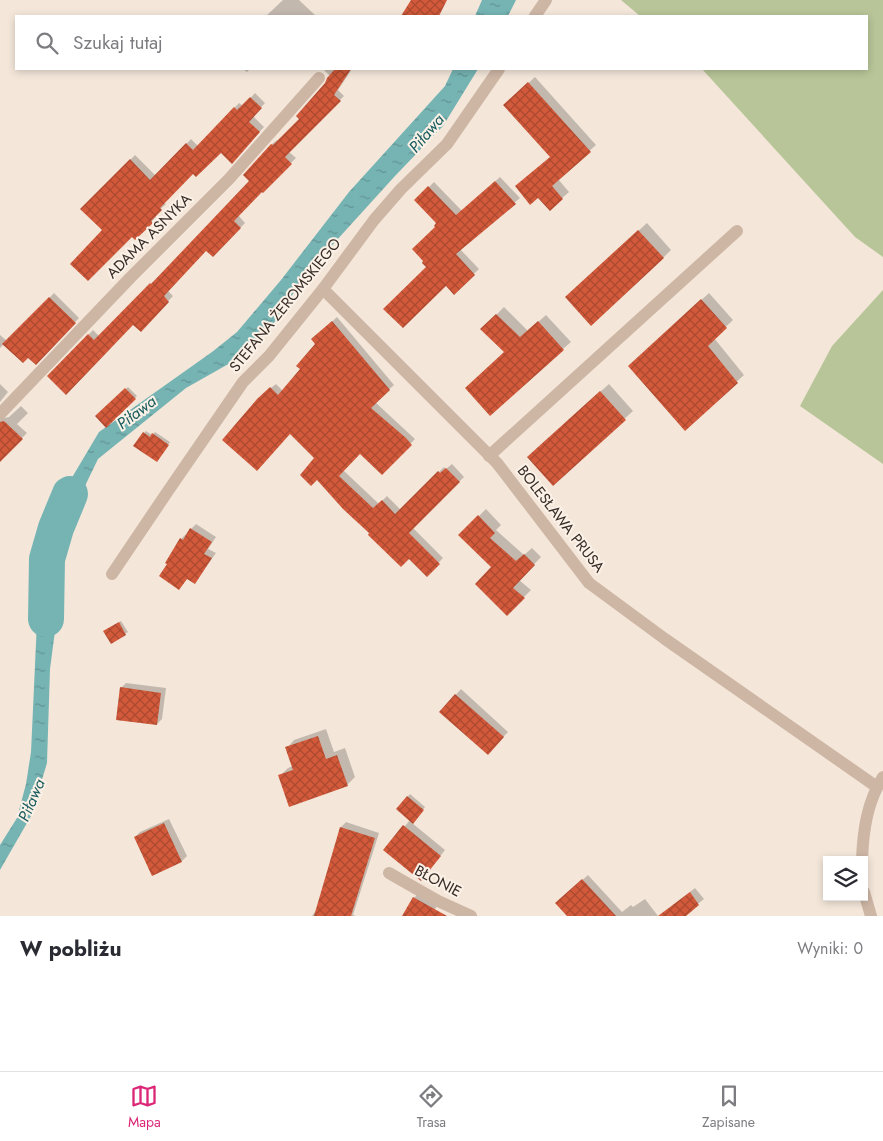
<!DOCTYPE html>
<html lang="pl">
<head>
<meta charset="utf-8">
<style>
	:root { --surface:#fff; --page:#f2f2f3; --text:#2b2b33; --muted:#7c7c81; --line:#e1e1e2; --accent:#db2777 }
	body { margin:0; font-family:Jost,sans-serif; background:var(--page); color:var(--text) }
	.controls { position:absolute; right:15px; bottom:15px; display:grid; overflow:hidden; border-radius:0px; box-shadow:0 2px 8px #0003 }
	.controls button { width:45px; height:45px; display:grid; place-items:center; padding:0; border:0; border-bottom:1px solid var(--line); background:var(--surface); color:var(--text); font:25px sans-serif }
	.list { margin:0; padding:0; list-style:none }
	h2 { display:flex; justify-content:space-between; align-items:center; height:65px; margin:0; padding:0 20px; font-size:21px }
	h2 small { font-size:16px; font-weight:400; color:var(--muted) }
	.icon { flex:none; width:28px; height:28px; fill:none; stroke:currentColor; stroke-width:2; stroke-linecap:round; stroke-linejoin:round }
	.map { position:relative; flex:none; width:883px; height:916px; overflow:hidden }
	.search { position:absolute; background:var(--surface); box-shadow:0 2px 8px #0003; left:15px; right:15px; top:15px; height:55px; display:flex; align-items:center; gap:12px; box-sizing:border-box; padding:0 18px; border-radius:0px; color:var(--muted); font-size:19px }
	.sheet { height:155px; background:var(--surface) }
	nav { display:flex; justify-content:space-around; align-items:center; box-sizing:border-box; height:70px; border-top:1px solid var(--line); background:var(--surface); font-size:14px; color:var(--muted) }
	nav a { display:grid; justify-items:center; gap:2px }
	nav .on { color:var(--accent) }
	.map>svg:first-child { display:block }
</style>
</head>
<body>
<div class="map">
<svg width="883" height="916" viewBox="0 0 883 916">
	<defs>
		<pattern id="water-ripples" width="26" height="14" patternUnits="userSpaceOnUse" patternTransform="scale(1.25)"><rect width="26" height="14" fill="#76b4b4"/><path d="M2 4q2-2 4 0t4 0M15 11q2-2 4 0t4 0" fill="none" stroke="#629392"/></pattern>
		<pattern id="building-cross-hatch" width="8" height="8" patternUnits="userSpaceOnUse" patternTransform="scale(1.25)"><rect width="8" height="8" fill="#d2593a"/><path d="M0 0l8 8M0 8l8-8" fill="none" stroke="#ab4a31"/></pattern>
	</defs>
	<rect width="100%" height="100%" fill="#f4e7da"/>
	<g fill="#b8c598">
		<path d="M621,0H883V257L855,237L702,69H867V16H640Z"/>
		<path d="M883,290V464L800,406L832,346Z"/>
	</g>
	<g fill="url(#water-ripples)">
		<path d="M482,0H516L508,16H475Z"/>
		<path d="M453,69H478L443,126L395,176L306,274L268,332L232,362L186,388L98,459L70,517L50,669L47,763L31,816L0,870V845L17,818L26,784L31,752L37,621L61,496L99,432L212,352L237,332L281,280L349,192L445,86Z"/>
	</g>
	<g fill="#0003">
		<path d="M283,0H299L316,16H266Z"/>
		<path d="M243,69H250L247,72Z"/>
		<path d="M323,69H352L338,90L344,96L289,152L296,158L238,215L245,223L213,256L207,249L168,291L173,296L141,330L133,324L49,376L93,330L99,336L195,240L251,181L245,175L272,144L277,140L278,141L301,119L326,84L330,76Z"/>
		<path d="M535,77L596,145L558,179L569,192L550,209L551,156L511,99Z"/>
		<path d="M255,93L265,103L253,116L264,127L236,157L221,151L193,172L164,203L166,204L154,215L156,217L135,238L132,235L104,230L82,209L135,155L156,176L191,139L198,146L239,103L243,106Z"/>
		<path d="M500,177L520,198L460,249L479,269L454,293L428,267L438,223L416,200L434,182L462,211Z"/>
		<path d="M647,223L671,250L663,258L574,289Z"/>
		<path d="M54,293L79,318L36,363L28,356L4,344L0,348V335L7,341Z"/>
		<path d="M709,293L733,320L714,338L744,375L685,429L636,360Z"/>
		<path d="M504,307L528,331L546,315L571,342L563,349L505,352L482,329Z"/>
		<path d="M337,317L394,385L375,402L415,439L382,473L360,452L343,470L379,504L387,496L401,510L444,467L446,469L452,464L464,477L413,528L443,558L427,575L409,557L371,533L316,458L263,394L276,384L283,391L302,369L317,344L318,335Z"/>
		<path d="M0,384L8,392L0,402Z"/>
		<path d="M609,384L633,411L553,484L536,449Z"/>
		<path d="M128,387L137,396L106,426L97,416Z"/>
		<path d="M21,406L28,413L17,424L27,433L0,460V415L4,418L9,417Z"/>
		<path d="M146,431L152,435L155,432L170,442L159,458L144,433Z"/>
		<path d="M486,509L501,525L496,530L524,555L532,548L541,557L519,580L531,590L507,614L493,567L460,535Z"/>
		<path d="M196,524L216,537L208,549L216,553L195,582L188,578L179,588L181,539Z"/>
		<path d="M121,621L128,632L111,643L107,629Z"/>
		<path d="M126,683L166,688L162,719L157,724L121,688Z"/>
		<path d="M461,689L508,732L488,753L441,711Z"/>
		<path d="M326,729L334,752L345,748L355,777L347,785L280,776L288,768L293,766L287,748L294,740Z"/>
		<path d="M410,794L425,807L412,823L445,850L426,874L385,850L410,820L397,809Z"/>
		<path d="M169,819L187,856L182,861L135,837L140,832Z"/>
		<path d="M346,822L379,833L353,915L356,916H312L318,907L341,827Z"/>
		<path d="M588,875L622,912L631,905L633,907L645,899L658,916H569L560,900Z"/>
		<path d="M695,888L704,899L683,916H672L673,905Z"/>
		<path d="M419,893L438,904L431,916H404L414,898Z"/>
	</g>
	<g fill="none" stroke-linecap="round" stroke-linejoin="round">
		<path stroke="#76b4b4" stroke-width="36" d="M46,619L47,559L56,528L70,494"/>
	</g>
	<g fill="url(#building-cross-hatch)">
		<path d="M411,0H447L439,16H401Z"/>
		<path d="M335,69H351L334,95L341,101L285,157L292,164L263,193L262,192L234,221L241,228L213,257L206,251L164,296L169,302L141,332L133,325L66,395L47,376L88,334L94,340L150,283L151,284L249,181L243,175L271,144L273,145L299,119L296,116L325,83L327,78Z"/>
		<path d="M528,82L591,152L552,186L563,199L550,211L538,198L530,205L515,186L550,157L503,105Z"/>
		<path d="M250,97L262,108L249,122L260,132L232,164L221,153L196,177L193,174L160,208L162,210L151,221L153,223L135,240L132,237L88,281L70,264L102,230L80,209L130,159L150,180L186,143L193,150L234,107L237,110Z"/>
		<path d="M495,181L516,204L456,254L475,275L454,295L446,286L403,328L383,309L426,267L422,263L423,261L412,249L435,227L434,226L436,223L414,200L428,186L456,215Z"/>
		<path d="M638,230L664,258L591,326L565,297Z"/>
		<path d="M49,297L76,323L36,365L28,358L23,363L2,344Z"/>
		<path d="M701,299L727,328L708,346L738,383L685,431L628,366Z"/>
		<path d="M496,314L520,337L538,321L564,350L490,416L465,388L504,352L480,329Z"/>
		<path d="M332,321L390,390L371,408L406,438L412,445L382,475L360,454L339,476L373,508L382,500L395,514L438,471L440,473L446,468L460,482L409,533L440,564L427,577L409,559L401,567L368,535L369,533L343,509L317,480L311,486L300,475L314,458L290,434L257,471L222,440L257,399L270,387L278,395L300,369L296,366L315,344L311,339Z"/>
		<path d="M125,388L136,399L106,428L95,416Z"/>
		<path d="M600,391L626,420L553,486L527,457Z"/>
		<path d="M4,421L23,439L0,462V422Z"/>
		<path d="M143,432L150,437L152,433L169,445L157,462L133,446Z"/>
		<path d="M478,515L495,533L490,538L516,561L524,554L535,565L513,588L525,598L507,616L475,584L491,567L458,535Z"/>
		<path d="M190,528L212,542L204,554L212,558L195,584L187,579L179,590L159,576L167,564L165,563L180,538L183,540Z"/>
		<path d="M119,622L126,635L111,644L103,631Z"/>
		<path d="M120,687L161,693L157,725L116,720Z"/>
		<path d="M455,694L504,737L488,755L439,712Z"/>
		<path d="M318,736L326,759L337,755L348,786L289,807L278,775L293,770L285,747Z"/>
		<path d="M407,796L424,810L413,824L396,809Z"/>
		<path d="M164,823L182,862L152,876L134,837Z"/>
		<path d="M403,825L441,856L421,881L383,850Z"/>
		<path d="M340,827L375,838L351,916H314Z"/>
		<path d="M582,879L616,916H567L555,903Z"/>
		<path d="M690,892L699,905L686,916H658Z"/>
		<path d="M413,897L447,916H402Z"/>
	</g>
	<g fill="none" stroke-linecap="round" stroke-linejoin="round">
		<g stroke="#ceb6a5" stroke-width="12">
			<path d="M535,16L546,0"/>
			<path d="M323,289L497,463L589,583L665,639L877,787"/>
			<path d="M0,414L130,278L229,179L319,78"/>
			<path d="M489,456L737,231"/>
			<path d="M112,574L168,491L243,382L269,356L323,289L374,220L401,189L447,144L499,69"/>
			<path d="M862,860C863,831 867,802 883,777"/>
			<path d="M389,873L438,901L471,916"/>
			<path d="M864,892L871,916"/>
		</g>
	</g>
	<g text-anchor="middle" stroke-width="4" stroke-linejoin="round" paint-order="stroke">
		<g font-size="15" fill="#382c27" stroke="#fbf1e7">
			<text transform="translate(149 236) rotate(-45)" y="5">ADAMA ASNYKA</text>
			<text transform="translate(285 305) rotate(-51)" y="5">STEFANA ŻEROMSKIEGO</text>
			<text transform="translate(561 519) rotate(52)" y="5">BOLESŁAWA PRUSA</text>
			<text transform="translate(438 881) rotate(28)" y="5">BŁONIE</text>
		</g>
		<g font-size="16" font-style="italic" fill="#185c5e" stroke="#fbf1e7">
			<text transform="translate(426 133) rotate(-50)" y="6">Piława</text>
			<text transform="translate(136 412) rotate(-37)" y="6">Piława</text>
			<text transform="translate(31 800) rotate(-67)" y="6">Piława</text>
		</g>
	</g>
</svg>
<div class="controls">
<button><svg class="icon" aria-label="layers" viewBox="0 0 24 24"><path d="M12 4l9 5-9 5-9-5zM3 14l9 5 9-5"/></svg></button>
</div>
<div class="search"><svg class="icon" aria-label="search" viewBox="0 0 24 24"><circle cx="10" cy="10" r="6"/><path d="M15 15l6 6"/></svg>Szukaj tutaj</div>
</div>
<section class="sheet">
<h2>W pobliżu<small>Wyniki: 0</small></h2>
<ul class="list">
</ul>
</section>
<nav>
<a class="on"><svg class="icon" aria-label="map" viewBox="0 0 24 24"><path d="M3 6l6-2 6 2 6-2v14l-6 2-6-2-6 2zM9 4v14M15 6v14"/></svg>Mapa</a>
<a><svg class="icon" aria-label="directions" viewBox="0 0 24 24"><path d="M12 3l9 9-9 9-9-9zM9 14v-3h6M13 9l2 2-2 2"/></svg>Trasa</a>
<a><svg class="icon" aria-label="saved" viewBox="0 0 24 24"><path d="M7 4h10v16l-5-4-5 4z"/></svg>Zapisane</a>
</nav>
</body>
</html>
